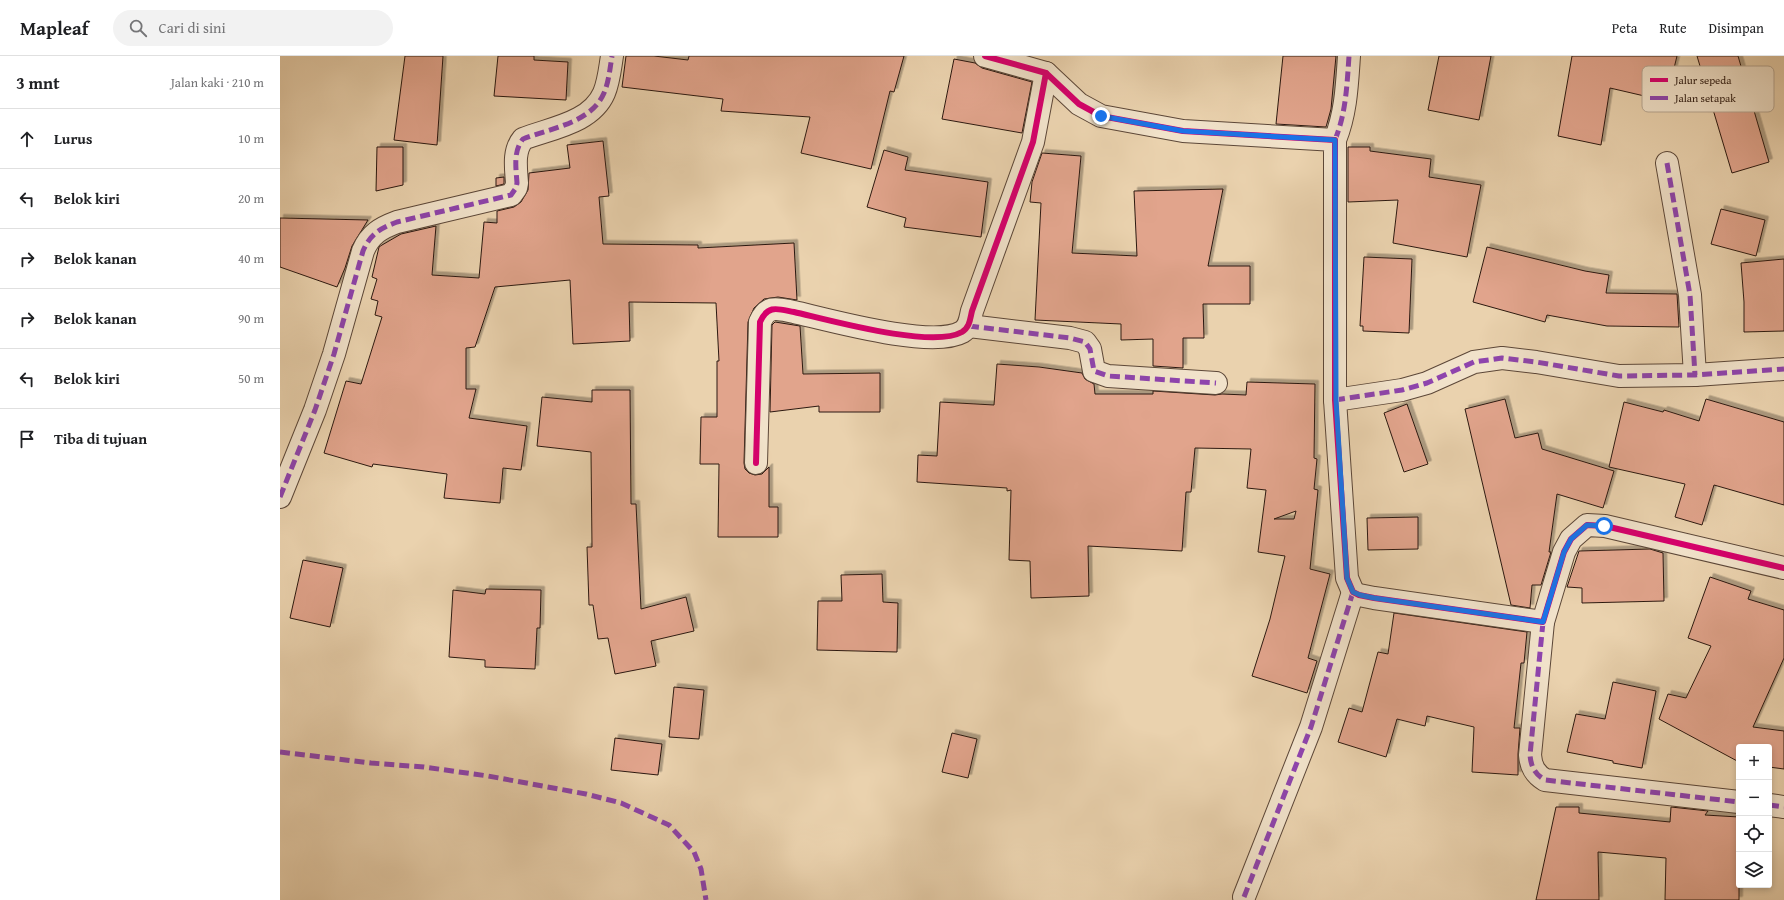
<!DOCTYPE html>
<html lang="id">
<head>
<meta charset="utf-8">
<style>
	:root { --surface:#fff; --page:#f2f2f2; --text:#202124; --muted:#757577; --line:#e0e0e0 }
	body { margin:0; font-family:"Gentium Book Plus",serif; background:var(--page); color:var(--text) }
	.controls { position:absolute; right:12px; bottom:12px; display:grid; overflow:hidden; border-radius:4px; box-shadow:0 2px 6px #0003 }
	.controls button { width:36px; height:36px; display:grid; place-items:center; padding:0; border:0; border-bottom:1px solid var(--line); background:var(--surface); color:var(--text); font:20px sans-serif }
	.stop { position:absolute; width:12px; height:12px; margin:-9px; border:3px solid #1a73e8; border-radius:50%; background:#fff }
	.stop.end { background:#1a73e8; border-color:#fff; box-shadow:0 1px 4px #0008 }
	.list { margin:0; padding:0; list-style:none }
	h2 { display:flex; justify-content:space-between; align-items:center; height:52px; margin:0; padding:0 16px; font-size:17px }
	h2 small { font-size:13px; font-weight:400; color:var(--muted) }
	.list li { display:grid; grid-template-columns:26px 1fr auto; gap:12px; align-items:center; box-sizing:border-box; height:60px; padding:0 16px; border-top:1px solid var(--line) }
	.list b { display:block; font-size:15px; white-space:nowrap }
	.list em { font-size:13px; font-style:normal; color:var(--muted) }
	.icon { flex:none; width:22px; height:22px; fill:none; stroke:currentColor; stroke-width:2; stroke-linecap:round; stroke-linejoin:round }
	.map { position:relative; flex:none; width:1504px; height:844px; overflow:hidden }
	header { display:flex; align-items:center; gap:24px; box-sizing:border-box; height:56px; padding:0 20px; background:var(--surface); border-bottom:1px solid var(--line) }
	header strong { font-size:19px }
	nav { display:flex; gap:22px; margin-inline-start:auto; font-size:14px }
	.search { width:280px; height:36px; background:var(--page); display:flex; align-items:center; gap:10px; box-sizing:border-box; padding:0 14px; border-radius:22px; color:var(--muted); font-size:15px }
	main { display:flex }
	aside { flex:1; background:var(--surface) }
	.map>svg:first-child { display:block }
</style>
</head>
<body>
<header>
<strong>Mapleaf</strong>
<div class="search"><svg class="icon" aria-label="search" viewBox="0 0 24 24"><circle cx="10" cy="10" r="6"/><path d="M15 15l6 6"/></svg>Cari di sini</div>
<nav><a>Peta</a><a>Rute</a><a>Disimpan</a></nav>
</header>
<main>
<aside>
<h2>3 mnt<small>Jalan kaki · 210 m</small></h2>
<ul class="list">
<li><svg class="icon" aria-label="ahead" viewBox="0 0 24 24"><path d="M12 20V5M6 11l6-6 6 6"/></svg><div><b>Lurus</b></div><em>10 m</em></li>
<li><svg class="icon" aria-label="left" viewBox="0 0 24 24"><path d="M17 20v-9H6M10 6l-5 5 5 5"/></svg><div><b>Belok kiri</b></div><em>20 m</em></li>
<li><svg class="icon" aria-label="right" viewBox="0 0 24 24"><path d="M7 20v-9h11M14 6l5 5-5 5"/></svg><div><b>Belok kanan</b></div><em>40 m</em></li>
<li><svg class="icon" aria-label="right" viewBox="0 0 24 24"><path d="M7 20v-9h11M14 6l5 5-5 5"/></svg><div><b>Belok kanan</b></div><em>90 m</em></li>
<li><svg class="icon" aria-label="left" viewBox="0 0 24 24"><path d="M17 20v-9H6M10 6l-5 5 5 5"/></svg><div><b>Belok kiri</b></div><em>50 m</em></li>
<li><svg class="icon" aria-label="arrive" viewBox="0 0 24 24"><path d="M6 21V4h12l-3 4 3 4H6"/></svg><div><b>Tiba di tujuan</b></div></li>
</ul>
</aside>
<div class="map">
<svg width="1504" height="844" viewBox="0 0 1504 844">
	<defs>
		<filter id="shadow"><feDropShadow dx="3.5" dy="-3.5" stdDeviation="0" flood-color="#0004"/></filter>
	</defs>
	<rect width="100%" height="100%" fill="#ead2ae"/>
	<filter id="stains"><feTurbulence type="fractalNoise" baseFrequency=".005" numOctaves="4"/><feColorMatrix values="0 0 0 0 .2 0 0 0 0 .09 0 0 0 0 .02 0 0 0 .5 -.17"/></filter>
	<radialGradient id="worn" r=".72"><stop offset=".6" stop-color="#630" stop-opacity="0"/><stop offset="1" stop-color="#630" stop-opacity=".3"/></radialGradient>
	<g fill="#e1a48c" stroke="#2c1910" fill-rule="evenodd" filter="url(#shadow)">
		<path d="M125,0H163L157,89L114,84Z"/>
		<path d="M218,0H254V4L288,6L286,44L214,40Z"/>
		<path d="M346,0H374L408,4L409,0H624L614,36L610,35L591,113L521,97L530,61L441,55L443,43L342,31Z"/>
		<path d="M1003,0H1056L1051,53L1046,71L996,68Z"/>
		<path d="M1159,0H1211L1199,64L1148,54Z"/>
		<path d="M1292,0H1397L1386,45L1330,32L1321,89L1278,80Z"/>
		<path d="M1417,0H1458L1489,106L1452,117Z"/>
		<path d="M674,3L695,7L702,12L752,26L742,77L662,63Z"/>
		<path d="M323,85L329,140L319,141L323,188L418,189V192L514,187L517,244L498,241L484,243L474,252L468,266L464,407L465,413L469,417L475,419L482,418L489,411V451H498V481H438L439,408H420L421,361H437V305H439L436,247L349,246L350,285L293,288L290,224L215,231L195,291L186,292V333H196L189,362L247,370L241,414L223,412L220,447L164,442L167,418L93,408L92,411L44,397L66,325L81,328L102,261L95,259L98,245L91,243L97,223L92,221L99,191L102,189L121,178L156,170L152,219L199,222L204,166L217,167V155L234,151L241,146L248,134L249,117L290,112L287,89Z"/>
		<path d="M97,91H123V129L96,135Z"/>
		<path d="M1068,91H1090V95L1151,103L1149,121L1201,129L1187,201L1113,187L1118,144L1068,146Z"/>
		<path d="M604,94L628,101L625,114L708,126L701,181L624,171L626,162L587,151Z"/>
		<path d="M762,97L801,100L792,197L857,200L854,135L943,133L928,210H970V248H923L924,282H903V312L873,310V283L841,284V268L755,264L761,147L750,146L752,126Z"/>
		<path d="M224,121V128L216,130V122Z"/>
		<path d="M1441,153L1485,164L1476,200L1431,188Z"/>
		<path d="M0,162L88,164L72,190L65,212L57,231L0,211Z"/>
		<path d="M1207,191L1305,215L1329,219L1326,237L1397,238L1399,271L1327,270L1267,259L1265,266L1193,246Z"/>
		<path d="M1084,201L1132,203L1129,277L1083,275V270H1080Z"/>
		<path d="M1504,203V275L1464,276V246L1461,207Z"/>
		<path d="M495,266L520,270L523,318L600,317V356H539V350L490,356L492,269Z"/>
		<path d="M717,308L759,311L802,317L805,323L814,328L815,338H873V335L935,339L942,338L966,339L967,326L1035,328L1034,402L1037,403L1034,433L1038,434L1030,513L1050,518L1028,602L1037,605L1027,637L972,620L990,563L1005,500L978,496L986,434L967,432L971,393L915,392L911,436H906L902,495L808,490L809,540L751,542L750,505L729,504L731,434L727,435V432L637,426L638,399L657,400L660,346L714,349ZM1016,455L1014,463H994Z"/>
		<path d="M312,334H350L351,448H356L361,553L406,541L414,575L371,585L376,610L335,618L328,582L318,583L313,549H309L307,491H312L311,396L257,390L262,341L312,346Z"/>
		<path d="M1225,343L1235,382L1258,377L1262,393L1334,415L1323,452L1277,438L1269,496H1271L1261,529H1252L1250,552L1231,549L1185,353Z"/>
		<path d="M1426,343L1504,366V449L1434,429L1422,469L1395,461L1405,428L1329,411L1344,346L1383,356L1384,354L1419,365Z"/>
		<path d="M1127,348L1148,408L1124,416L1104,357Z"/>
		<path d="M1138,461V493L1088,494L1087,462Z"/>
		<path d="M1370,493L1383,497L1384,545L1302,547V532L1287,531L1299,495Z"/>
		<path d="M23,504L63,512L50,571L10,562Z"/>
		<path d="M602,518L603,546L618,547L617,596L537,594L538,545H562L561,519Z"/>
		<path d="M1430,521L1471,535L1468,543L1504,554V602L1473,671L1504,675V713L1489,711V691H1459V706L1379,663L1388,638L1406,642L1431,590L1408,582Z"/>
		<path d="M206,533L261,534L260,572H257L255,613L205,611V604L169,601L173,534L205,538Z"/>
		<path d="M1114,557L1247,576L1244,607H1241L1234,672H1240L1238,698V719L1192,716L1194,671L1147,660L1145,670L1117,663L1106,701L1058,686L1069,652L1082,656L1098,596L1108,598Z"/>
		<path d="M1333,626L1376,635L1362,712L1333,707V705L1287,696L1296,658L1325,663Z"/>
		<path d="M394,631L424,634L419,683L389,681Z"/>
		<path d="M672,677L697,683L688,722L662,716Z"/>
		<path d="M335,682L382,688L378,719L331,714Z"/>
		<path d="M1276,751H1299V757L1390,766L1391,751L1428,755L1425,759L1459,761V844H1385L1386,802L1318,796L1319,844H1256Z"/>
	</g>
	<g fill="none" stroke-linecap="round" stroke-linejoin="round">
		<g stroke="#5c4738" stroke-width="24">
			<g id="street">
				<path d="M705,0L766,17L799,48L821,60L903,75L1055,84V344L1067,522L1073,536L1079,539L1094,542L1263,566L1284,496L1291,483L1307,469L1325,470L1504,512"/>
				<path d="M1055,84C1066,57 1067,29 1069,0"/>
				<path d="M1387,107L1410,239L1415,319"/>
				<path d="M689,270L790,282L805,286L810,293L814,315L828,320L936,327"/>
				<path d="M1055,344L1122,334L1147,327L1194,306L1222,302L1256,306L1339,320L1415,319L1504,313"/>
				<path d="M476,407L480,266C488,248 498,253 514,256C549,264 652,293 682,276C690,271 690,263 692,255L753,86L766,17"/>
				<path d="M0,441L35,354L54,298L83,195C90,178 101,172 117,166L231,139L236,132L237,127C236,112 233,95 243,83C271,72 311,67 324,37C329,25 330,12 332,0"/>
				<path d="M1263,566L1250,699C1251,711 1255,718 1265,724L1459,746"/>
				<path d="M1489,749L1504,751"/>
				<path d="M964,841L1031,671L1073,536"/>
			</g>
		</g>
		<use href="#street" stroke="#f1e2ca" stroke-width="22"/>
		<g stroke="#8e44ad" stroke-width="5" stroke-dasharray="10 5" stroke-linecap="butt">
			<path d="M1055,84C1066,57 1067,29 1069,0"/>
			<path d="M1387,107L1410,239L1415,319"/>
			<path d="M689,270L790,282L805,286L810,293L814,315L828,320L936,327"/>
			<path d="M1055,344L1122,334L1147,327L1194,306L1222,302L1256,306L1339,320L1415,319L1504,313"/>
			<path d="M0,441L35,354L54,298L83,195C90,178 101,172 117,166L231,139L236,132L237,127C236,112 233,95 243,83C271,72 311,67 324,37C329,25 330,12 332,0"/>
			<path d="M1263,566L1250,699C1251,711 1255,718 1265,724L1459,746"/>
			<path d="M0,696L91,707L144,711L208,720L306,738L341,747L389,769L414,796L421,813L426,844"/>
			<path d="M1489,749L1504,751"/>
			<path d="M964,841L1031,671L1073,536"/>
		</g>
		<g stroke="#f1e2ca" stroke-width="8">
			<g id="cycleway">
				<path d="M705,0L766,17L799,48L821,60L903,75L1055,84V344L1067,522L1073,536L1079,539L1094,542L1263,566L1284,496L1291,483L1307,469L1325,470L1504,512"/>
				<path d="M476,407L480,266C488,248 498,253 514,256C549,264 652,293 682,276C690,271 690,263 692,255L753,86L766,17"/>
			</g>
		</g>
		<use href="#cycleway" stroke="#d6006c" stroke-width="6"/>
	</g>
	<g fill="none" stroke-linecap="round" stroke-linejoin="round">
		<path stroke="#1a73e8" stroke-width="5" d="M821,60L903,75L1055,84L1056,344L1067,522L1073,536L1080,539L1094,542L1263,566L1284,496L1291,483L1307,469L1324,470"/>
	</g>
	<rect x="1362" y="10" width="132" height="46" rx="6" fill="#f1e2ca" stroke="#b6a692" stroke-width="1"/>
	<rect x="1370" y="22" width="18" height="4" fill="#d6006c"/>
	<rect x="1370" y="40" width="18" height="4" fill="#8e44ad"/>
	<g font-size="11" fill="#2c1910">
		<text x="1395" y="28">Jalur sepeda</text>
		<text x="1395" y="46">Jalan setapak</text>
	</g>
	<rect width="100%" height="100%" filter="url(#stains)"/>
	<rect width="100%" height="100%" fill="url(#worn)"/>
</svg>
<div class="controls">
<button>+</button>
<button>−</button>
<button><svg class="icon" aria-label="locate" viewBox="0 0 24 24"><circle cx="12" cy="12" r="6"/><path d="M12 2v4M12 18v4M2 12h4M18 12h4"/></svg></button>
<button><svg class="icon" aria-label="layers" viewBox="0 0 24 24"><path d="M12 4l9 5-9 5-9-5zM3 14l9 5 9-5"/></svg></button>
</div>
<div class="stop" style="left:1324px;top:470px"></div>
<div class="stop end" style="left:821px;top:60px"></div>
</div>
</main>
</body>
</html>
